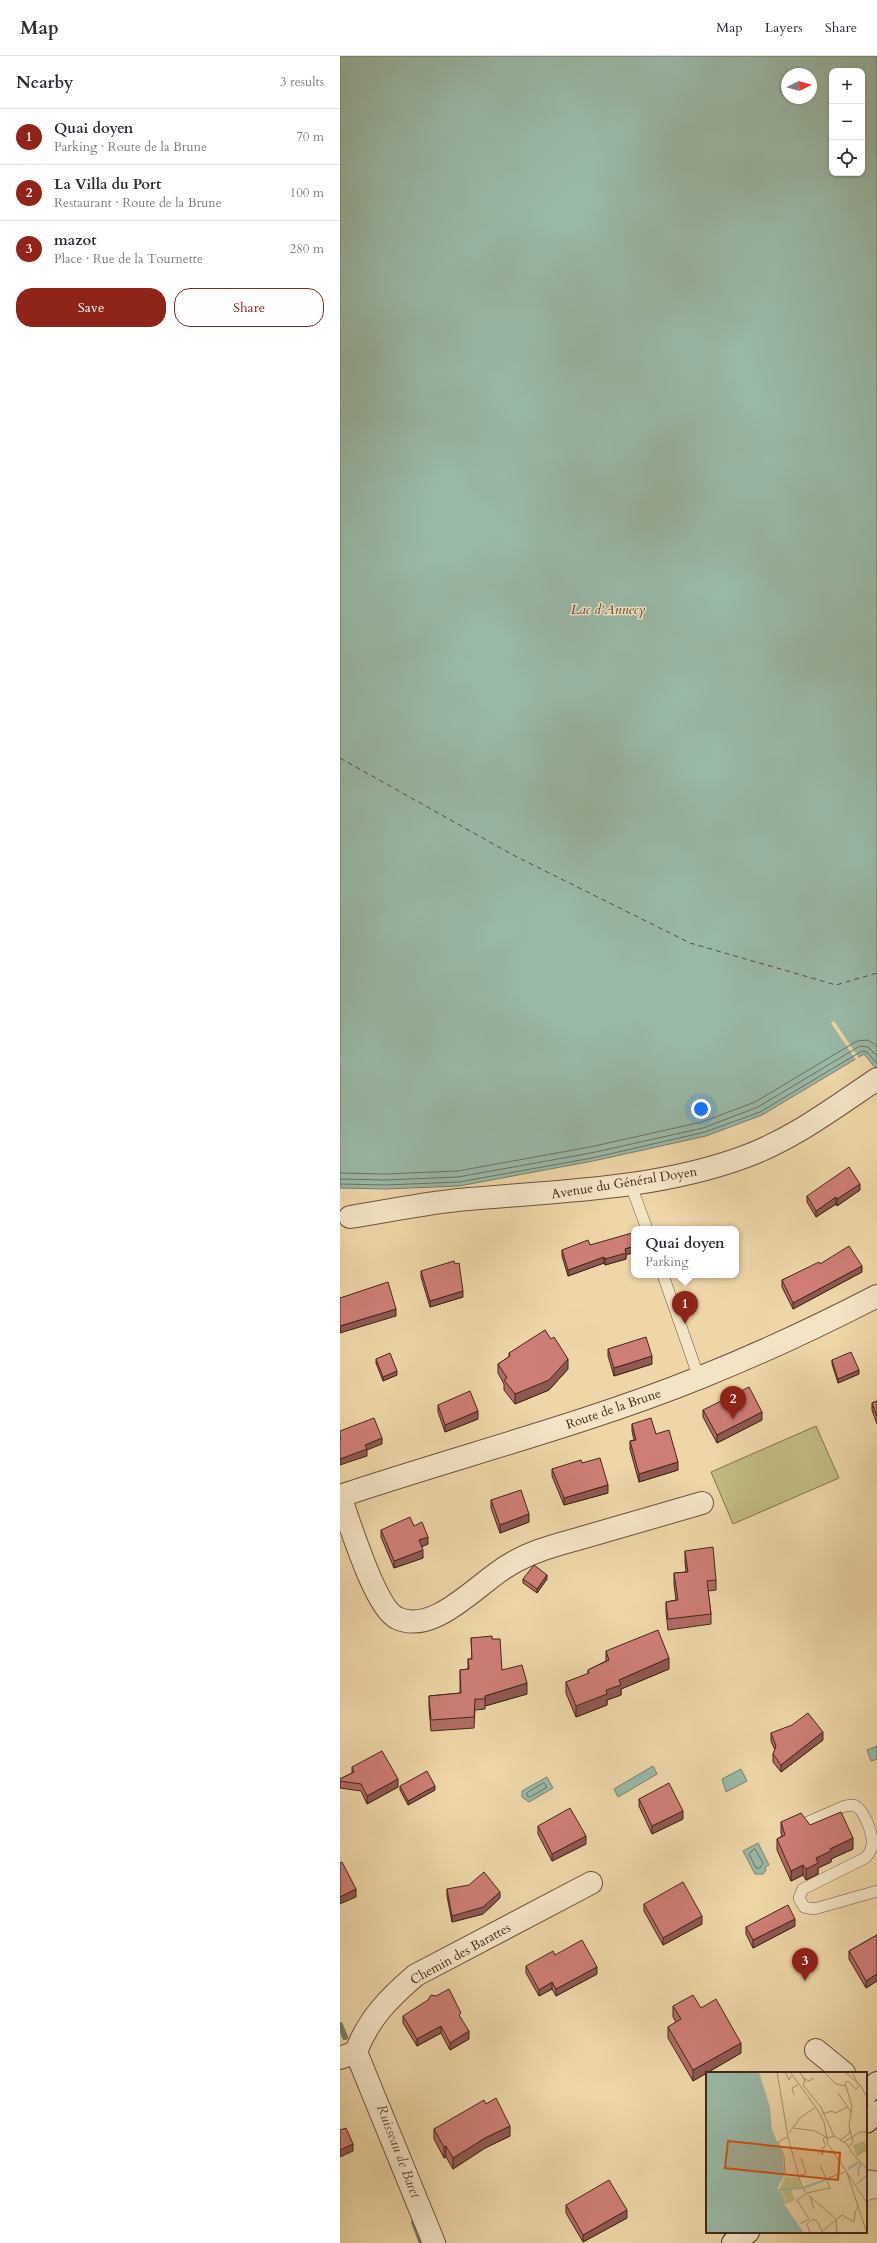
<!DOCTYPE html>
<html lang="en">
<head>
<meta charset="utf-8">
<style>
	:root { --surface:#fff; --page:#f2f2f3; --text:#2b2b33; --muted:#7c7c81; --line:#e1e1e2; --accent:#8f2418 }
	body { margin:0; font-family:Cardo,serif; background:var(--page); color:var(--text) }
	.controls { position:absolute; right:12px; top:12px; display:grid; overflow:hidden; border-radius:8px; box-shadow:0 1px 3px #0004 }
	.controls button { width:36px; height:36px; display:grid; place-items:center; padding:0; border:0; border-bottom:1px solid var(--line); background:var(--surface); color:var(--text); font:20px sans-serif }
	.compass { position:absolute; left:441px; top:12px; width:36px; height:36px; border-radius:50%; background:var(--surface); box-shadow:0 1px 3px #0004; rotate:84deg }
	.you { position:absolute; left:361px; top:1053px; width:14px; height:14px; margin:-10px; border:3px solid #fff; border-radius:50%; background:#1a73e8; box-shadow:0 0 0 6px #1a73e833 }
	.badge { display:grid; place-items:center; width:26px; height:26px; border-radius:50%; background:var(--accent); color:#fff; font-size:13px; font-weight:700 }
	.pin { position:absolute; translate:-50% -33px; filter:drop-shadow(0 1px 2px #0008) }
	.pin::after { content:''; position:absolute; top:21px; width:14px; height:12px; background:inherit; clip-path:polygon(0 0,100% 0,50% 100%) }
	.popup { position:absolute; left:291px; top:1170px; width:108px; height:52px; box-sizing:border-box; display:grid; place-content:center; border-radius:8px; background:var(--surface); filter:drop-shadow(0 1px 3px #0005); font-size:13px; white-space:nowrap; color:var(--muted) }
	.popup b { font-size:15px; color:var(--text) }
	.popup::after { content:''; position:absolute; left:50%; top:100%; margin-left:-8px; border:8px solid transparent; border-top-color:var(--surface) }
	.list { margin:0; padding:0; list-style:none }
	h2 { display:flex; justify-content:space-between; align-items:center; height:52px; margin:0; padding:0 16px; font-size:17px }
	h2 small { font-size:13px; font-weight:400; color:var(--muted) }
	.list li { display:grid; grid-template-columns:26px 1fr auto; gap:12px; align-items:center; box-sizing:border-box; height:56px; padding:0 16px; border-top:1px solid var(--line) }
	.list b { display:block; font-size:15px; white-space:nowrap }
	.list p { margin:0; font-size:13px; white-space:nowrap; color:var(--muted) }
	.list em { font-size:13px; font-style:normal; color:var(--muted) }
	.actions { display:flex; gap:8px; padding:12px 16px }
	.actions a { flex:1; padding:9px 0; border:1px solid var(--accent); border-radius:16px; text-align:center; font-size:14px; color:var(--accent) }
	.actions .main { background:var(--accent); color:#fff }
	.icon { flex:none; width:22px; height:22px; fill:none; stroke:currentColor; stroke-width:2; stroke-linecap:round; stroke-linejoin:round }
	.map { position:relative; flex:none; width:537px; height:2187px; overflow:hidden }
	header { display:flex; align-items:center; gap:24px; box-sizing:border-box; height:56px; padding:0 20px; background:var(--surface); border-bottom:1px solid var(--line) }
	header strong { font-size:19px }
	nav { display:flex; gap:22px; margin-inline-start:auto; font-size:14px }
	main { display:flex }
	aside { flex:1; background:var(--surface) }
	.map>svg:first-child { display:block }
</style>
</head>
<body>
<header>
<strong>Map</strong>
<nav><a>Map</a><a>Layers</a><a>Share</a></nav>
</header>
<main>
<aside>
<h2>Nearby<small>3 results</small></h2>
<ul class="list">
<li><span class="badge">1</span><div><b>Quai doyen</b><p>Parking · Route de la Brune</p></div><em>70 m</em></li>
<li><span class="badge">2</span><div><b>La Villa du Port</b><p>Restaurant · Route de la Brune</p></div><em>100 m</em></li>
<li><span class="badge">3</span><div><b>mazot</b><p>Place · Rue de la Tournette</p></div><em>280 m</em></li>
</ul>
<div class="actions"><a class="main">Save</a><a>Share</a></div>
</aside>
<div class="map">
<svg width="537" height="2187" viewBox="0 0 537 2187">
	<rect width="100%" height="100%" fill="#eed6a8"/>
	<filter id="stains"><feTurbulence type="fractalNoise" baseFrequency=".005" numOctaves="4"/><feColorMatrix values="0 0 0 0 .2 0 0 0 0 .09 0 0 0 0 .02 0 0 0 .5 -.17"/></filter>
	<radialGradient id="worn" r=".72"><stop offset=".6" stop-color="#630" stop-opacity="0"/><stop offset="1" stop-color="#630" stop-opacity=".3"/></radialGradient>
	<path fill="#c1bb82" stroke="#82714e" d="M476,1370L499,1422L393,1468L371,1416Z"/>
	<g fill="#99b9a7" stroke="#767f6e" fill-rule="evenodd">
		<path d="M0,0H537V1014L524,998L422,1059L366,1080L253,1105L119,1130L45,1133L0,1132ZM492,15H522V117H492ZM447,18H471V42H447Z"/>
		<path d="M537,1690V1703L531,1705L527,1694Z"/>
		<path d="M313,1710L317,1718L278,1741L274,1733Z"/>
		<path d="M401,1713L407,1725L386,1736L382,1723Z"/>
		<path d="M207,1721L213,1732L189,1746L182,1741V1735Z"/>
		<path d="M418,1787L429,1809L425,1811L426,1814L423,1818H415L403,1795Z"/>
	</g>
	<path fill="#eed6a8" d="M494,965L519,1002L516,1004L491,967Z"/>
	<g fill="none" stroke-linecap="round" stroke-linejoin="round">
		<g stroke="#6e7060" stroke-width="1">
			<path d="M0,1117L45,1118L118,1115L250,1091L362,1066L415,1046L517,985L528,984L537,990"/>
			<path d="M0,1123L45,1124L118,1121L251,1097L363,1072L418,1051L520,990L528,991L537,1000"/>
			<path d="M0,1128L45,1129L119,1126L252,1102L365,1076L420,1056L522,995L527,996L537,1008"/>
			<path d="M204,1727L206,1729V1732L190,1741L187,1740V1737Z"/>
			<path d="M415,1793L423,1807L420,1812H416L409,1798Z"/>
		</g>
		<g stroke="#767f6e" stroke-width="6">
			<path d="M0,1969L5,1981"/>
			<path d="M74,2166L82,2187"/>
		</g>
		<path stroke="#584c3c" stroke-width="1" stroke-dasharray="5 4" stroke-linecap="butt" d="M0,702L173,799L350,887L496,929L537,917"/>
		<g stroke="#6d533d" stroke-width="12">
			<g id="lane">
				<path d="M290,1127L307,1173"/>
				<path d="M323,1219L359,1322"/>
				<path d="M468,1766L505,1750L514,1749C524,1753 533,1778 532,1788C532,1794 529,1798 525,1802L463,1833L459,1842L464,1851L474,1853L537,1835"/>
				<path d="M526,2139L537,2136"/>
			</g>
		</g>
		<g stroke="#6d533d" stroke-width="24">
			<g id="street">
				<path d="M10,1161C49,1155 89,1146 129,1143C221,1135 317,1133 404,1101C453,1083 494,1052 537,1023"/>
				<path d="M0,1440C119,1400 242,1369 359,1322C419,1298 479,1270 537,1240"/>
				<path d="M0,1440C9,1465 35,1552 57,1562C94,1580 139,1526 169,1509C193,1494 221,1488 248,1480C286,1469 324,1458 362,1447"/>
				<path d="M476,1994L504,2017"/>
				<path d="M16,1996L94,2187"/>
				<path d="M0,2002L16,1996C28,1963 50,1941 76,1919L251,1827"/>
				<path d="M526,2125L537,2127"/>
			</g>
		</g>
		<g stroke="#422719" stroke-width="24">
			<g id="secondary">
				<path d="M526,2038L537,2027"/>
				<path d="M526,2066L537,2056"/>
				<path d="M393,2187L408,2176"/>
			</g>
		</g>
		<use href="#lane" stroke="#f4e4c6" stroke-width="11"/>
		<use href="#street" stroke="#f4e4c6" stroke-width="22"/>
		<use href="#secondary" stroke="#f4e4c6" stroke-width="22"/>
	</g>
	<g fill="#b16c65" stroke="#422719">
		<path d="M520,1134L497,1150L496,1148L476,1161L467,1146V1140Z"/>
		<path d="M294,1184V1196L286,1199V1203L265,1209L264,1207L228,1220L222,1200V1194L250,1189Z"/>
		<path d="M480,1208L522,1216L453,1253L442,1231V1224Z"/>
		<path d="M81,1215L123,1241L90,1251L81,1221Z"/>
		<path d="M268,1293L312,1308L274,1320L268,1300Z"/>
		<path d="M169,1297L228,1313L209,1334L175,1348L164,1334V1328L158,1317V1308L169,1301Z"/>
		<path d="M36,1303L57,1319L43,1325L36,1307Z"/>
		<path d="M492,1304L519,1318L498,1327L492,1308Z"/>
		<path d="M537,1345V1368L532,1354V1347Z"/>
		<path d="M98,1349L138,1363L105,1376L98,1356Z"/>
		<path d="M363,1354L422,1364L377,1387L363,1361Z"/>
		<path d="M292,1368L316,1378L338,1414L299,1426L290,1393V1385L294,1384L292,1375Z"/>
		<path d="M242,1407L268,1437L224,1449L212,1420V1413Z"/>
		<path d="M151,1444L189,1466L160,1477L151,1452Z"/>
		<path d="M74,1470L88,1488L81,1491L83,1502L54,1512L41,1481V1474Z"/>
		<path d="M345,1495L376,1524V1534L368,1535L371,1558V1568L328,1574L326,1556V1546L336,1544L334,1528V1517L346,1516L345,1505Z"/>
		<path d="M183,1523H207L197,1537L183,1527Z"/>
		<path d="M131,1582L152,1583L162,1614L187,1638L145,1650V1653L135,1654L134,1672L91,1675L89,1651V1640L120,1637V1614L128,1613V1603H132Z"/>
		<path d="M266,1595L329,1613L281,1633V1639L267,1644V1649L236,1661L226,1637V1626L248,1618V1614L266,1605Z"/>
		<path d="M431,1677L483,1684L441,1716L433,1706V1698L435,1694L431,1685Z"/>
		<path d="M12,1711L58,1731L27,1748L21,1735L0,1732V1723L12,1717Z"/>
		<path d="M60,1730L95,1734L68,1749L60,1734Z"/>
		<path d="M299,1743L343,1763L312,1778L299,1750Z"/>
		<path d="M441,1766L470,1769L513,1793L491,1803V1806L478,1812V1818L466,1824L463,1819L451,1825L437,1794V1783L442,1780L441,1777Z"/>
		<path d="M198,1770L246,1788L212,1805L198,1778Z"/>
		<path d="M107,1833L160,1842L143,1858L112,1866L107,1840Z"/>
		<path d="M304,1848L362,1868L323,1889L304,1855Z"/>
		<path d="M455,1870L413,1892L406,1878V1871Z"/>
		<path d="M537,1879V1925L526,1932L509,1903V1895Z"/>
		<path d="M215,1899L257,1918L216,1940L212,1933L199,1940L186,1917V1910Z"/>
		<path d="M333,1950L361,1952L401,1997L353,2025L328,1982V1971L336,1966L333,1961Z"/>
		<path d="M63,1960L121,1962L129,1983L110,1994L101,1977L77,1990L63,1967Z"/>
		<path d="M146,2048L170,2080L145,2092L113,2113L106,2101L104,2102L94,2083V2073Z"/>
		<path d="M226,2149L287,2162L243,2186L226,2157Z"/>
	</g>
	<g fill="#905853" stroke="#422719">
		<path d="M520,1128V1134L497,1150V1143Z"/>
		<path d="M496,1141V1148L476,1161V1155Z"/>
		<path d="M294,1190V1196L286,1199V1203L265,1209V1203L285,1193Z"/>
		<path d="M264,1201V1207L228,1220V1214Z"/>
		<path d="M522,1210V1216L453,1253V1247Z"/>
		<path d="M123,1235V1241L90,1251V1245Z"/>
		<path d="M56,1253V1260L0,1277V1270Z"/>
		<path d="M312,1300V1308L274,1320V1312Z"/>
		<path d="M228,1303V1313L209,1334L175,1348V1338Z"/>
		<path d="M519,1314V1318L498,1327V1323Z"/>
		<path d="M57,1315V1319L43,1325V1321Z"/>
		<path d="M138,1355V1363L105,1376V1369Z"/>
		<path d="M422,1356V1364L377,1387V1379Z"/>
		<path d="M42,1382V1388L27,1394V1400L0,1409V1403L25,1389Z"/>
		<path d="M338,1406V1414L299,1426V1418Z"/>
		<path d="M268,1429V1437L224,1449V1442Z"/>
		<path d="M189,1458V1466L160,1477V1469Z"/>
		<path d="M88,1481V1488L79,1492V1484Z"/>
		<path d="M83,1494V1502L54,1512V1505Z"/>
		<path d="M207,1519V1523L197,1537V1533Z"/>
		<path d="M329,1602V1613L281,1633V1639L267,1644V1649L236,1661V1650L266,1634L279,1624Z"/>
		<path d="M187,1627V1638L145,1650V1640Z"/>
		<path d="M483,1676V1684L441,1716V1709Z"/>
		<path d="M58,1723V1731L27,1748V1740Z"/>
		<path d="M95,1730V1734L68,1749V1745Z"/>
		<path d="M343,1755V1763L312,1778V1770Z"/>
		<path d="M246,1780V1788L212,1805V1798Z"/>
		<path d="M513,1782V1793L491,1803V1806L478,1812V1818L466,1824V1813L476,1802L490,1793Z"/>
		<path d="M463,1809V1819L451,1825V1815Z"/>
		<path d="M16,1833V1841L0,1848V1841Z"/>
		<path d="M160,1836V1842L143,1858L112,1866V1860Z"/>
		<path d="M362,1860V1868L323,1889V1882Z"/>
		<path d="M455,1863V1870L413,1892V1884Z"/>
		<path d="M257,1911V1918L216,1940V1933Z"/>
		<path d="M537,1918V1925L526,1932V1925Z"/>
		<path d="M212,1926V1933L199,1940V1934Z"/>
		<path d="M101,1970V1977L77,1990V1983Z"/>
		<path d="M129,1975V1983L110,1994V1987Z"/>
		<path d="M401,1987V1997L353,2025V2014Z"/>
		<path d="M170,2070V2080L145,2092L113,2113V2102L145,2082Z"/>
		<path d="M13,2088V2095L0,2101V2094Z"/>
		<path d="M106,2090V2101L104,2102V2091Z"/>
		<path d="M287,2154V2162L243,2186V2179Z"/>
	</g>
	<g fill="#ce7e76" stroke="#422719">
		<path d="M509,1111L520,1128L497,1143L496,1141L476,1155L467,1140Z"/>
		<path d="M292,1177L294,1184V1190L285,1193L286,1197L265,1203L264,1201L228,1214L222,1194L248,1184L250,1189Z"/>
		<path d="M509,1190L522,1210L453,1247L442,1224L479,1206L480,1208Z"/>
		<path d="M114,1205L115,1208L119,1207L123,1235L90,1245L81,1215Z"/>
		<path d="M48,1226L56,1253L0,1270V1242Z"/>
		<path d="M205,1274L211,1283L214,1281L228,1303L209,1324L175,1338L164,1324L167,1322L158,1308L170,1300L169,1297Z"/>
		<path d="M306,1281L312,1300L274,1312L268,1293Z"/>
		<path d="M511,1296L519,1314L498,1323L492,1304Z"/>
		<path d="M50,1297L57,1315L43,1321L36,1303Z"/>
		<path d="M409,1331L422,1356L377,1379L363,1354Z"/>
		<path d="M130,1335L138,1355L105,1369L98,1349Z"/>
		<path d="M537,1345V1360L532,1347Z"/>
		<path d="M34,1362L42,1382L25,1389L27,1393L0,1403V1383H1L0,1380V1375Z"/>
		<path d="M311,1362L316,1378L329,1374L338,1406L299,1418L290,1385L296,1384L292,1368Z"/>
		<path d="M260,1402L268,1429L224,1442L212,1413L241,1404L242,1407Z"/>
		<path d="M181,1434L189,1458L160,1469L151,1444Z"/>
		<path d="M70,1461L74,1470L82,1466L88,1481L79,1484L83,1494L54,1505L41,1474Z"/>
		<path d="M373,1491L376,1524L367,1525L371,1558L328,1563L326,1546L338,1544L334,1517L348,1516L345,1495Z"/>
		<path d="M194,1509L207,1519L197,1533L183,1523Z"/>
		<path d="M318,1574L329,1602L279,1624L281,1629L266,1634L267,1638L236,1650L226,1626L249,1617L248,1614L269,1604L266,1595Z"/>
		<path d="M152,1580V1583H160L162,1614L182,1609L187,1627L145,1640V1643H135L134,1661L91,1664L89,1640L121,1637L120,1614L129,1613L128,1603H132L131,1582Z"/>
		<path d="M468,1657L483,1676L441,1709L433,1698L436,1690L431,1677L452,1669Z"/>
		<path d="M42,1695L58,1723L27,1740L21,1728L0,1725V1723L14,1716L12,1711Z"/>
		<path d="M87,1715L95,1730L68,1745L60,1730Z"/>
		<path d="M329,1727L343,1755L312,1770L299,1743Z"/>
		<path d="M230,1752L246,1780L212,1798L198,1770Z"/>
		<path d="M501,1756L513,1782L490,1793L491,1795L476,1802L478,1807L466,1813L463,1809L451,1815L437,1783L445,1779L441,1766L461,1757L470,1769Z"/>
		<path d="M2,1806L16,1833L0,1841V1807Z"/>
		<path d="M144,1816L160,1836L143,1851L112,1860L107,1833L129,1829Z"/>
		<path d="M343,1826L362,1860L323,1882L304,1848Z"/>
		<path d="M448,1849L455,1863L413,1884L406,1871Z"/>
		<path d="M537,1879V1918L526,1925L509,1895Z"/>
		<path d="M242,1884L257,1911L216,1933L212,1926L199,1934L186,1910L213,1895L215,1899Z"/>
		<path d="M109,1933L121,1957L119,1959L129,1975L110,1987L101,1970L77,1983L63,1960L88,1944L91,1939L96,1940Z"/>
		<path d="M353,1939L361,1952L376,1943L401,1987L353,2014L328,1971L341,1963L333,1950Z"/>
		<path d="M156,2042L170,2070L145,2082L113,2102L106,2090L104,2091L94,2073L144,2044L146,2048Z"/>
		<path d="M6,2072L13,2088L0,2094V2074Z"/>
		<path d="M269,2124L287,2154L243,2179L226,2149Z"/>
	</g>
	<g text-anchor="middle" stroke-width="3" stroke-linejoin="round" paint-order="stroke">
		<g font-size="13" fill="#422719" stroke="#f4e4c6">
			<text transform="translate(284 1126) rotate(-9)" y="5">Avenue du Général Doyen</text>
			<text transform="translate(273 1352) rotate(-19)" y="5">Route de la Brune</text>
			<text transform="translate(120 1897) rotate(-29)" y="5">Chemin des Barattes</text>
		</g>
		<g font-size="14" font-style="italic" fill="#584c3c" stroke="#f4e4c6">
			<text x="268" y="558">Lac d'Annecy</text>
			<text transform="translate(59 2095) rotate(69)" y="5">Ruisseau de Baret</text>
		</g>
	</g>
	<g transform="translate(366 2016)">
		<rect width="161" height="161" fill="#eed6a8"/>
		<path d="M159,69L161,77L150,83L147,73Z" fill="#c1bb82"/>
		<path d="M79,104L93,106L95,116L85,117L89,128L80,132H77L81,126H75L77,120L73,118Z" fill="#c1bb82"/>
		<path d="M0,0H53L64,35L66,58L77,83L78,104L71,117L76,121L75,125L79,127L78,132L98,161H0Z" fill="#99b9a7"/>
		<path fill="none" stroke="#99b9a7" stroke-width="2" d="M9,0L56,64L69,73L67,83L45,119L44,137L48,161M142,97L153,90M97,116L119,108M73,118L96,116"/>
		<path fill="none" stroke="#a9906f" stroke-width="1" d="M71,0L82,65L95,112L100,121M79,0L83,8L85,4M84,0L111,37L118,50L122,72L161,131M94,0L99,9L97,13M118,0L130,12L140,14M139,0L154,13M146,0L152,12M97,6L103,9L108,6M97,13L115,35L128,64L141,72L146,81L161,97M154,13L161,25M132,21L145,40M88,23L86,16L92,13M116,42L126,39L129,41L142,35M88,56L109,59L122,66L128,64M83,61L94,46L110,35M134,68L143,62L144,58M138,70L154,60H161M120,75L117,67L120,64M143,75L147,70L143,54L146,34L139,11L142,9L150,17L154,13M112,82L114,79L117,83L116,76L119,75M149,85L161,77M141,101L161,161M79,102L78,84L72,70L81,65M93,104L100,101L95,86M153,104L152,98L155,91M122,106L139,100M151,112L161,103M101,121L124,116L114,93M101,122L130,147M104,124L108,137M130,148L131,161M94,152L103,147L91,128L100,122M104,161L101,152L106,147L111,149L116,159M114,161L136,143L148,150L149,140L152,135"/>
		<path fill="#cf520e" fill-opacity="0.15" stroke="#cf520e" stroke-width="2" d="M22,69L134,81L132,108L19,96Z"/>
		<rect width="161" height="161" fill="none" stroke="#422719" stroke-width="2"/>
	</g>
	<rect width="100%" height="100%" filter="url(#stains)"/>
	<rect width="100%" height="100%" fill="url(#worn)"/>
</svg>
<div class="controls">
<button>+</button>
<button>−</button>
<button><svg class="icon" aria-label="locate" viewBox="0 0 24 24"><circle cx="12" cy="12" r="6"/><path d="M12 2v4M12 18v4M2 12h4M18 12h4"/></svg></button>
</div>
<svg class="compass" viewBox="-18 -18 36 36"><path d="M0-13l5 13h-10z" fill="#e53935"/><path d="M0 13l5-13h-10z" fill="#7c7c81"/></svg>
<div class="you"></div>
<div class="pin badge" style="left:345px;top:1268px">1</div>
<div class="popup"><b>Quai doyen</b>Parking</div>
<div class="pin badge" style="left:393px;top:1363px">2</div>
<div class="pin badge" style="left:465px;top:1925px">3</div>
</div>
</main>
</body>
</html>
